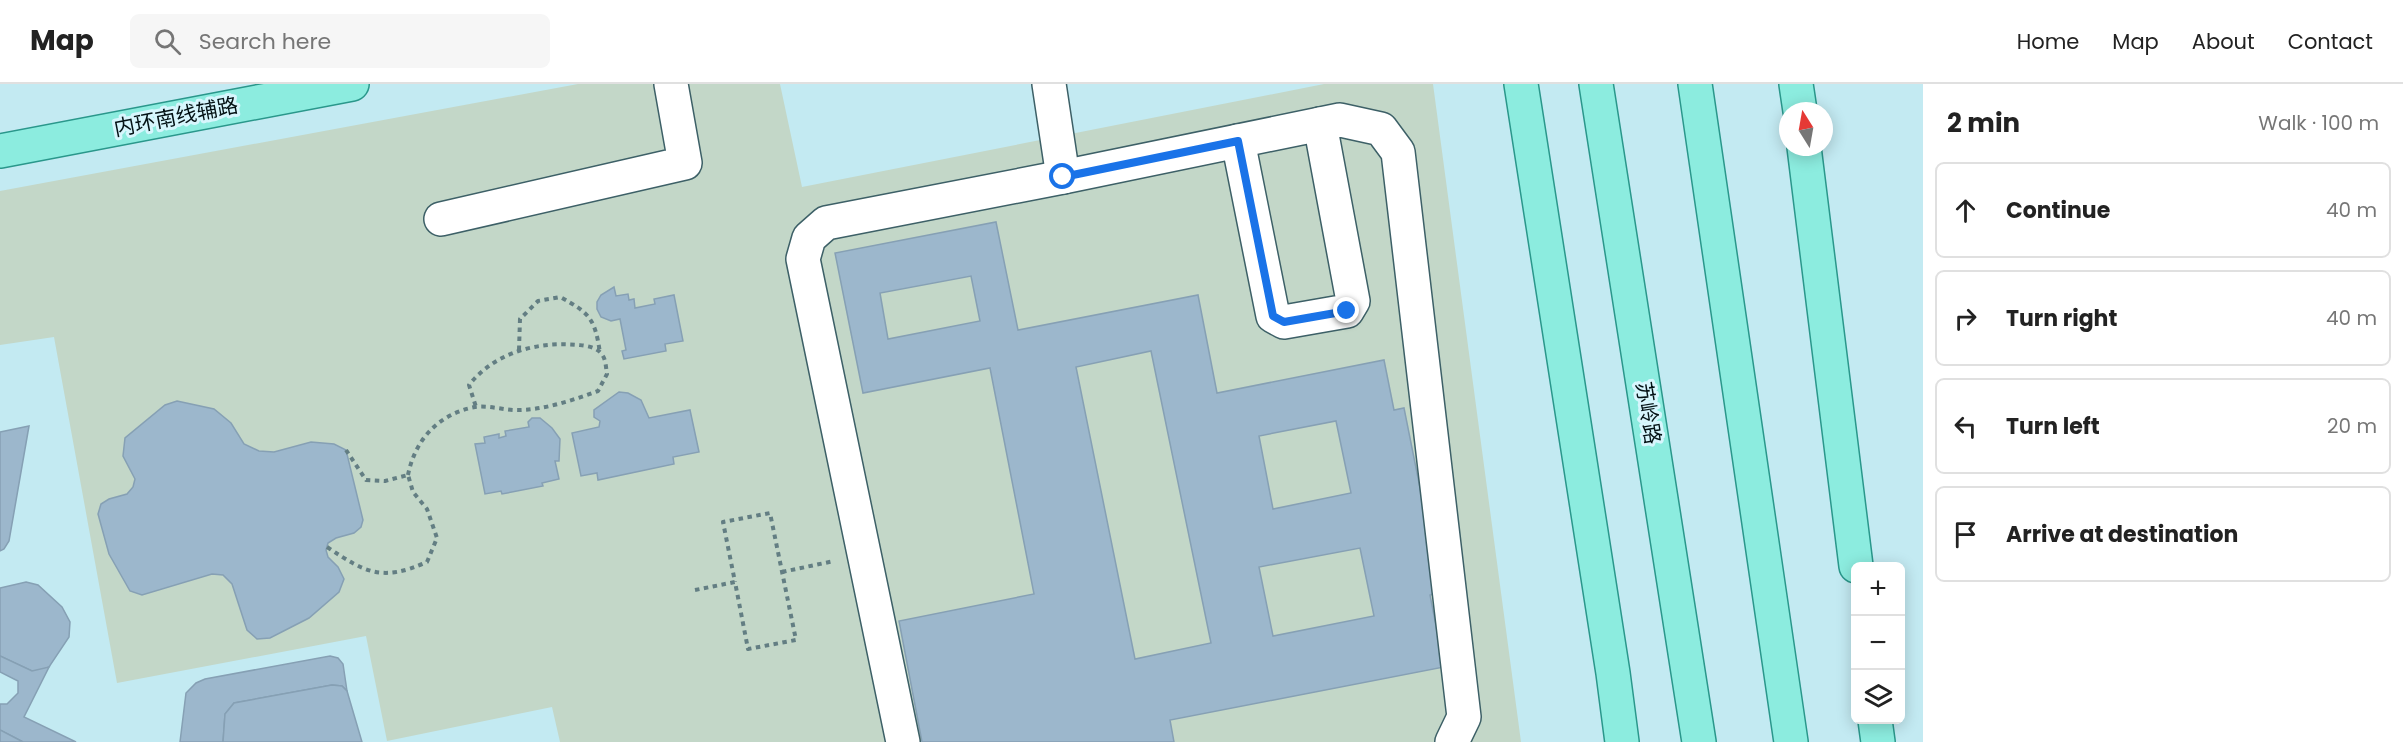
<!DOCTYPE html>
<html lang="en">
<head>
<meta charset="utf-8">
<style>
	:root { --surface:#fff; --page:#f6f6f6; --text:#222; --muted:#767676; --line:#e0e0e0 }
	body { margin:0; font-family:Poppins,"Noto Sans SC",sans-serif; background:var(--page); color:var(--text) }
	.controls { position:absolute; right:18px; bottom:18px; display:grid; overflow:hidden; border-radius:9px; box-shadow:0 3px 15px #0003 }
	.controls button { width:54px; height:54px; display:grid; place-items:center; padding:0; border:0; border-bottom:2px solid var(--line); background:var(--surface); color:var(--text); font:30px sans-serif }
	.compass { position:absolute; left:1779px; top:18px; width:54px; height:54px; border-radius:50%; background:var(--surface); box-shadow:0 3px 15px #0003; rotate:349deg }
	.stop { position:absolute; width:18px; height:18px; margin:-14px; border:4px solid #1a73e8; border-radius:50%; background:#fff }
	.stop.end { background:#1a73e8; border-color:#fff; box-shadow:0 2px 6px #0008 }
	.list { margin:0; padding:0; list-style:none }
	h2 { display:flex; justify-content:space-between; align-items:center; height:78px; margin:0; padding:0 24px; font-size:26px }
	h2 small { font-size:20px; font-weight:400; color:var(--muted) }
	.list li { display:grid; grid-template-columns:39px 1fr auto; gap:18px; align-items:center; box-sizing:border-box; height:96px; margin:0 12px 12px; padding:0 12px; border:2px solid var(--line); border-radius:9px }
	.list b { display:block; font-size:22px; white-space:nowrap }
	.list em { font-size:20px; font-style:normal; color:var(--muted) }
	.icon { flex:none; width:33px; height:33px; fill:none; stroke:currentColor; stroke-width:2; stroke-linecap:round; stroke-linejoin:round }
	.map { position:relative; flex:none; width:1923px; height:658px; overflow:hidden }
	header { display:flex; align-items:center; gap:36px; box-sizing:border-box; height:84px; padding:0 30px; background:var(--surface); border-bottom:2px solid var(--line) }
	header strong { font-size:28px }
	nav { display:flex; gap:33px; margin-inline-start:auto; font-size:21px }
	.search { width:420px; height:54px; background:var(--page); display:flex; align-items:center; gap:15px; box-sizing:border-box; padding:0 21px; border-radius:9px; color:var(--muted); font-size:22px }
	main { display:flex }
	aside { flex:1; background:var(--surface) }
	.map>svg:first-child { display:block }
</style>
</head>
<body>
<header>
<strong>Map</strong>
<div class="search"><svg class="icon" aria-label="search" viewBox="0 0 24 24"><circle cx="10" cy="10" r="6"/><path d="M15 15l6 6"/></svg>Search here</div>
<nav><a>Home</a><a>Map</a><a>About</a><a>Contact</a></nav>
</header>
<main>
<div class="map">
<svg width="1923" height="658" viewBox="0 0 1923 658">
	<rect width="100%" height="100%" fill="#c3eaf2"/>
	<path fill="#c3d7c8" d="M578,0H780L802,103L1324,0H1433L1521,658H560L552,623L387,657L366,552L117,599L54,253L0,261V107Z"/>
	<g fill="#9cb7cc" stroke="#86a0b4" stroke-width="1.5" fill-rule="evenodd">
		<path d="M996,138L1018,246L1198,211L1217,309L1384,276L1394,326L1404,324L1441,509L1430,511L1444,583L1170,636L1174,658H922L899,537L1034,510L990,284L863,309L835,169ZM971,192L980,237L888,255L880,209ZM1151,267L1211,559L1135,575L1076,283ZM1336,337L1351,409L1273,425L1259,352ZM1360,464L1374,532L1273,552L1259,483Z"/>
		<path d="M614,203L616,212L628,210L629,216L634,215L635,224L655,220L654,215L674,211L683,257L665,260L666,267L624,275L622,267L626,266L620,235L611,237L601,233L597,225V218L601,211Z"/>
		<path d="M619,308L628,309L641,316L649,334L690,326L699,368L673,373L674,380L598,396L597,389L581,392L572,349L599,343L600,337L594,333V326Z"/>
		<path d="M177,317L214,325L231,339L244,360L259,367L274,368L311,358L334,360L346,366L363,436L361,443L354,449L336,454L328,459L326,466L328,473L338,483L344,495L339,508L309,534L270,554L257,555L247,546L232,500L223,491L212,490L142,511L130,507L109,470L98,430L101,420L109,415L127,410L133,403L135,395L123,372L125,354L165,321Z"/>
		<path d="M532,334H540L552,344L560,355L559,377H555L559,395L542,399L543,402L502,410L501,407L485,410L475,360L485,359L484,353L499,350V354L506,352L505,347L529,343L528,338Z"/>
		<path d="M29,342L9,457L4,465L0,467V348Z"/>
		<path d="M26,498L38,501L62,523L70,538L69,553L49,583L40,587H32L0,572V504Z"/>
		<path d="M0,572L32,587L49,583L24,633L76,658H23L0,646V620H7L18,609V597L0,588Z"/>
		<path d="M330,572L338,574L343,580L347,607L342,602L332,601L234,619L225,630L223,658H180L186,609L196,599L205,595Z"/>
		<path d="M332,601L342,602L347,607L362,658H223L225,630L234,619Z"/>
		<path d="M0,646L23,658H0Z"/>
	</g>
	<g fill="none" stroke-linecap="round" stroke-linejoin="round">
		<g stroke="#3d6067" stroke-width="36">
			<g id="minor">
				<path d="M1049,0L1063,93"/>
				<path d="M1238,57L1273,232L1284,238L1347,227L1353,217L1320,40"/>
				<path d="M441,135L685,79L671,0"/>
				<path d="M903,658L803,175L809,154L826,139L1063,93L1340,36L1381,45L1398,68L1464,633L1452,658"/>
			</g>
		</g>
		<g stroke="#2a978b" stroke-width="36">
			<g id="major">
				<path d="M1521,0L1613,589L1622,658"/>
				<path d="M1596,0L1699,658"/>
				<path d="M1695,0L1791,658"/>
				<path d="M1796,0L1800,27"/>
				<path d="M1804,63L1856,482"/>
				<path d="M0,67L352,0"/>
				<path d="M1875,636L1878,658"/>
			</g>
		</g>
		<g stroke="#637e83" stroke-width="4" stroke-dasharray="4.5 4.5" stroke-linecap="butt">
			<path d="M519,266L520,235L538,217L560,213C590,229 595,235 600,269"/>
			<path d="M408,391C415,356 438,330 475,323C490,321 506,327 521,326C547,325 573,316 598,307L607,290C606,285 606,277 603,272C598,263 587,262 579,261C538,257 495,268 469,301L476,323"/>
			<path d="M327,463C366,489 382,498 427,478L437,454L427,425L413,408L408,391L385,397L366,396L346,366"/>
			<path d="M782,488L834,477"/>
			<path d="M695,506L735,498L748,565L796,556L770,429L723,438L735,498"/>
		</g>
		<use href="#minor" stroke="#fff" stroke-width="33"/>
		<use href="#major" stroke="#8cecdf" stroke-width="33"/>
	</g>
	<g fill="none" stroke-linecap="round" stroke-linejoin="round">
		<path stroke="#1a73e8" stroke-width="8" d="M1063,93L1238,57L1273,232L1284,238L1347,227"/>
	</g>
	<g text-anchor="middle" stroke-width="6" stroke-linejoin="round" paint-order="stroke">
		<g font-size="21" fill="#041215" stroke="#d7f6fd">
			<text transform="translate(176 33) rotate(-11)" y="7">内环南线辅路</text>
			<text transform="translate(1648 329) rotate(81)" y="7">苏岭路</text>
		</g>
	</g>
</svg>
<div class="controls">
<button>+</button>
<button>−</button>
<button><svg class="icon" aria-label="layers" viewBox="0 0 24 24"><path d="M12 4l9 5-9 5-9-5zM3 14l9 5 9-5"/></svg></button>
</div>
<svg class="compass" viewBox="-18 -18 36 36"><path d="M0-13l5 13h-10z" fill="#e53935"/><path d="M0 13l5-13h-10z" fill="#767676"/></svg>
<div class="stop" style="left:1063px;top:93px"></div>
<div class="stop end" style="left:1347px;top:227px"></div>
</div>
<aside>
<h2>2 min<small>Walk · 100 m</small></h2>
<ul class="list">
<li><svg class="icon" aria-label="ahead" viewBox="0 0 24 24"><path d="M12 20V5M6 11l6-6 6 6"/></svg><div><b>Continue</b></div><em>40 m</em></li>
<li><svg class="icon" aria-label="right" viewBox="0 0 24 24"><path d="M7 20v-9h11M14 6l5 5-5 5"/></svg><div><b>Turn right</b></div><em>40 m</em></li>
<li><svg class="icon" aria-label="left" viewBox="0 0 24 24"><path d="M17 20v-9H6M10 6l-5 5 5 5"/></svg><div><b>Turn left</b></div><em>20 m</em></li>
<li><svg class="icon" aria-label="arrive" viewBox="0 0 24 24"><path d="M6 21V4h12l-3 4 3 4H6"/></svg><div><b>Arrive at destination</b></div></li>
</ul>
</aside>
</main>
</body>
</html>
